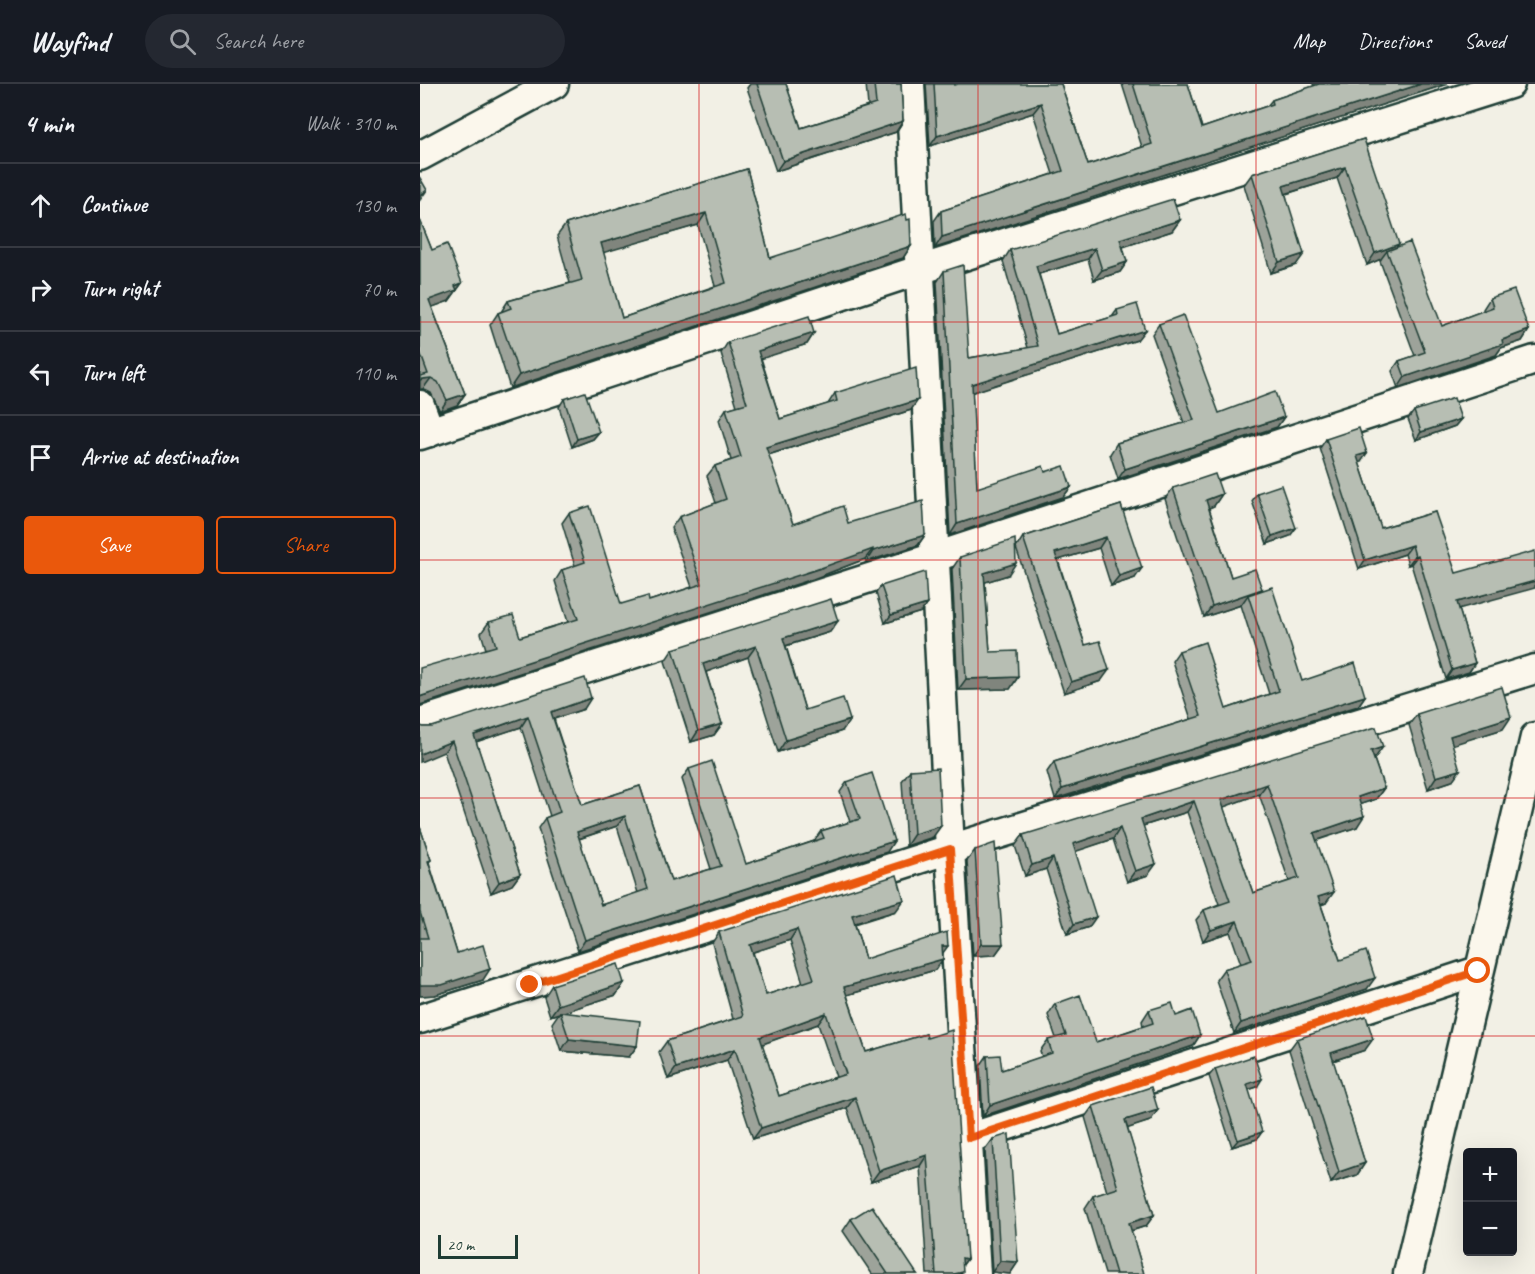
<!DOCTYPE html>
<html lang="en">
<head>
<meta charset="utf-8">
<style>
	:root { --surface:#171b24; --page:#242831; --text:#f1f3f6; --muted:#9ea1a6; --line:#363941; --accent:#ea580c }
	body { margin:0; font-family:Caveat,sans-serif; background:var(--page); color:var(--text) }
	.controls { position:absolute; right:18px; bottom:18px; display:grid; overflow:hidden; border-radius:6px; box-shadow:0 6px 24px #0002 }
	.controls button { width:54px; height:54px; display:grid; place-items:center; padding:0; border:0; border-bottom:2px solid var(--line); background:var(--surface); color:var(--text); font:30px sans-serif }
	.scale { position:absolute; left:18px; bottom:15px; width:80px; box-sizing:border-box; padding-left:6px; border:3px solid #1f3d34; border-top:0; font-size:16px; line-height:21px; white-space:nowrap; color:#1f3d34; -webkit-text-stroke:4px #fbf7ec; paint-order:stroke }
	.stop { position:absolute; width:18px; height:18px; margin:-14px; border:4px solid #ea580c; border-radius:50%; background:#fff }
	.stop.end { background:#ea580c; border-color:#fff; box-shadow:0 2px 6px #0008 }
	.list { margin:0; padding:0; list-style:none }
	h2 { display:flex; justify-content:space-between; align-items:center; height:78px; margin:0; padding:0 24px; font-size:26px }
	h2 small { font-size:20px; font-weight:400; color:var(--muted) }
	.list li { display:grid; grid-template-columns:39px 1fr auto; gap:18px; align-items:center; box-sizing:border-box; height:84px; padding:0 24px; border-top:2px solid var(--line) }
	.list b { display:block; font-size:22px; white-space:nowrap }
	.list em { font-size:20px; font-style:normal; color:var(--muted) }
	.actions { display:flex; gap:12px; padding:18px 24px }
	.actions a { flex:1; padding:14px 0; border:2px solid var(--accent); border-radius:6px; text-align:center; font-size:21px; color:var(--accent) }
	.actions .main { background:var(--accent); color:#fff }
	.icon { flex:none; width:33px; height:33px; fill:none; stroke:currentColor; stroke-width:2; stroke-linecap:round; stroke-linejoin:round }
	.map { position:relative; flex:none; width:1115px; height:1190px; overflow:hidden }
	header { display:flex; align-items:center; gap:36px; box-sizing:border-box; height:84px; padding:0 30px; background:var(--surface); border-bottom:2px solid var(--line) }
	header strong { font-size:28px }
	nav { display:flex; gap:33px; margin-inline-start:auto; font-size:21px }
	.search { width:420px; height:54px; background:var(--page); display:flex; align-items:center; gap:15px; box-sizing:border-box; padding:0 21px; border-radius:33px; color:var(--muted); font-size:22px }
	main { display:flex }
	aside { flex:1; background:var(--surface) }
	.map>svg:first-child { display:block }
</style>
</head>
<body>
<header>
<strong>Wayfind</strong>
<div class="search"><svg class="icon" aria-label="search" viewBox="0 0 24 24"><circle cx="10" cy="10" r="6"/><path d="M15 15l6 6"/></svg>Search here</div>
<nav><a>Map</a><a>Directions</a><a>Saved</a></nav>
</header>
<main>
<aside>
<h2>4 min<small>Walk · 310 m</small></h2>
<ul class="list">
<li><svg class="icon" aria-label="ahead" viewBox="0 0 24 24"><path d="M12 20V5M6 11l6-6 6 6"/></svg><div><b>Continue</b></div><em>130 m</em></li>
<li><svg class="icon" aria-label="right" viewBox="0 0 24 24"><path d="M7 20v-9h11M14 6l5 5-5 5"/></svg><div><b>Turn right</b></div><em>70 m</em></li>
<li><svg class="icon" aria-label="left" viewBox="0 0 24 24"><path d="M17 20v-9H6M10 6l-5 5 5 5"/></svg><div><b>Turn left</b></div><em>110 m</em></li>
<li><svg class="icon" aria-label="arrive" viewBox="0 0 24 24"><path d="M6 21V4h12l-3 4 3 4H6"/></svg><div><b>Arrive at destination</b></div></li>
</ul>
<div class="actions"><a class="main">Save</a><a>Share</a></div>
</aside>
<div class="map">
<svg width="1115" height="1190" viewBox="0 0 1115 1190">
	<rect width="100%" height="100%" fill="#f2f0e5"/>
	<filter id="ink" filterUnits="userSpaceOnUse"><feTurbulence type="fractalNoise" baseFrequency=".0167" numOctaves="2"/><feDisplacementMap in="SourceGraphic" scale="12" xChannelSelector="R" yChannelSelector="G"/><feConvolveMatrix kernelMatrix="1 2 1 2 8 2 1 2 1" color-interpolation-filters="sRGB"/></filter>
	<g filter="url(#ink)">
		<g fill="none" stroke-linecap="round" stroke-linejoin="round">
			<g stroke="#1f3d34" stroke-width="33">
				<g id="minor">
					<path d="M490,0L530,765L556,1190"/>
					<path d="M0,72L134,0"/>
					<path d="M0,321L10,348"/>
					<path d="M0,351L499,186L1090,0"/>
					<path d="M0,638L515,473L1115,276"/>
					<path d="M0,935L530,765L1115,585"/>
					<path d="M549,1054L1058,887"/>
					<path d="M988,1190L1115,653"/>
				</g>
			</g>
			<use href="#minor" stroke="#fbf7ec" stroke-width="28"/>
		</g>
		<g fill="#9da39a" stroke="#1f3d34" stroke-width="1.5" fill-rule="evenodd">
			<path d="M330,0H366L381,44L448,22L446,0H481L483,37L476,48L356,87L327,4Z"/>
			<path d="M506,0H535V1L641,0L668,81L722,63L702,0H768L782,44L847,22L852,16L894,2L893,0H1027L515,164L514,137L521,127L633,90L613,29L510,62Z"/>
			<path d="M944,55L977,163L1022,242L1063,227V225L1070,214L1109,246L1102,257L1081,264L1076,271L978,304L972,287L979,277L995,272L960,177L961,175L947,181L917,94L866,110L876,181L851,189L824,101L832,90Z"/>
			<path d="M327,85L350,174L491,162L483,174L90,304L70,241L78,229L81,228L88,217L150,199L137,152L146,140ZM278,141L295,202L202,234L183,168Z"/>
			<path d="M0,136L12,166L42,199L29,217L12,223L45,310L37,321L20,327L11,309L3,305H0Z"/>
			<path d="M760,136L752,147L703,163L707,178L700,188L674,196L668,175L619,190L637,250L692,233L697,226L717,256L552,308L557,404L625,388L651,403L643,413L530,451L517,198L524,187L549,274L608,264L583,177L590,166Z"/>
			<path d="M739,240L799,329L864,333L857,343L698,395L690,370L697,359L764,339L732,250Z"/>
			<path d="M394,249L387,260L341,274L360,335L408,320L415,309L491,326L348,371L373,440L428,439L505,451L498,461L446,478L445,475L393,495L66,565L61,549L69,538L100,553L148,538L135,497L142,486L155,482L142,439L149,429L201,520L229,517L272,503L251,444L259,433L296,419L287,392L295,382L311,376L299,336L306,325L317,322L301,269L308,258Z"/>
			<path d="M144,315L179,348L173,355L152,363L139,323Z"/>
			<path d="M994,327L1041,335L1035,342L996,356L988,335Z"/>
			<path d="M906,355L941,378H939L961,444L1015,428L1039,525L1055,579L1049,588L1026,595L991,480L988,481L985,470L939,485L900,364Z"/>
			<path d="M753,404L802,410L794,422L789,424L811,493L840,507L882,597L945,612L938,622L635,715L627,688L634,678L771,635L752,577L759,567L806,625L849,610L821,521L784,533L745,415Z"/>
			<path d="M837,409L870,452L847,460L832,417Z"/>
			<path d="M701,421L715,494L691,502L679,464L638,476L665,561L681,597L644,609L596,464L603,453Z"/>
			<path d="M540,473L588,491L565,498L570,568L598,593L590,605L538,606L532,485Z"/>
			<path d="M461,502L501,528L465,539L456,509Z"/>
			<path d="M410,548L366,562L385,626L422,647L358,668L328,573L286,588L302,640L294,651L271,658L245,577L253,565Z"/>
			<path d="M164,625L134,635L162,721L220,702L251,797L291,785L262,695L269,685L326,780L394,757L401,747L430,738L420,708L427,698L467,768L158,867L118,744L125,734L130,732L101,643L56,658L100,790L92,801L71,809L24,668L3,643H12ZM197,742L218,809L181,821L159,755Z"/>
			<path d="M997,630L1083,645L1032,660V697L1008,705L989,641Z"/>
			<path d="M955,674L954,675L964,704L956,715L940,720L937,743L896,756L906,819L901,821L920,876L947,905L814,949L796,896L804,885L821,880L810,848L783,857L776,836L784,826L799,820L767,728L723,742L728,791L707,798L693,755L655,767L669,843L647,850L626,785L605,792L595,762L603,751ZM839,710L869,797L833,809L803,723Z"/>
			<path d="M490,686L513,753L486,762L482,697Z"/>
			<path d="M0,743L11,776L9,778L37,869L63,896L15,911L0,912Z"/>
			<path d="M555,766L583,860L575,871L553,872L547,777Z"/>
			<path d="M476,827L435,840L445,875L523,869V875L515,886L427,911L446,968L506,950L547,1175L542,1182L541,1190H507L500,1082L451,1098L427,1024L333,1055L307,976L248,995L239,968L247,957L313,935L292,859L299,848ZM370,856L383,899L346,911L333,868ZM398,940L416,993L359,1012L342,960Z"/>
			<path d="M204,899L196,911L143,928L217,962L209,973L141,967L132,939L139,929L130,932L124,913L132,901Z"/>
			<path d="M635,920L676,958L723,942L722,937L729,926L756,932L780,951L773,962L563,1032L560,982L567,972L582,986L622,973L620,967L628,956L636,954L628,931Z"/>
			<path d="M877,955L945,966L913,977L945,1079L937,1091L911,1099L869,966Z"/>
			<path d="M795,985L837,1003L828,1006L837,1055L812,1063L789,992Z"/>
			<path d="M673,1022L730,1037L707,1044L734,1131L726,1142L711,1147L724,1190H685L665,1124L673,1112L687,1108L665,1033Z"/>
			<path d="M573,1055L598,1178L590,1190L572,1188L565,1066Z"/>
			<path d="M431,1135L497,1190H452L423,1147Z"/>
		</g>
		<g fill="#80857d" stroke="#1f3d34" stroke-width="1.5">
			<path d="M1001,0H1027L515,164L522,153Z"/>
			<path d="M621,19L613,29L510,62L517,52Z"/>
			<path d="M483,37L476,48L356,87L363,77Z"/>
			<path d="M925,83L917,94L855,113L863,102Z"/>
			<path d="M7,106L0,116V111Z"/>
			<path d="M286,129L278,141L172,172L181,159Z"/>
			<path d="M760,136L752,147L693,166L700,155Z"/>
			<path d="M979,160L971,171L967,167L961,175L947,181L955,169Z"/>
			<path d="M491,162L483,174L90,304L99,291Z"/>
			<path d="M675,164L668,175L609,193L616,182Z"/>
			<path d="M884,170L876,181L851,189L859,178Z"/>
			<path d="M707,178L700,188L674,196L682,186Z"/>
			<path d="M42,199L29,217L2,227L9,216L35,202Z"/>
			<path d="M725,246L717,256L544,311L552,300Z"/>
			<path d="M1109,246L1102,257L1081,264L1076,271L978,304L985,293Z"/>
			<path d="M394,249L387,260L331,278L338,267Z"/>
			<path d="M11,294L3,305H0V296L2,295Z"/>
			<path d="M45,310L37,321L20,327L27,316Z"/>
			<path d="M498,316L491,326L338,374L346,363Z"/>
			<path d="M864,333L857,343L698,395L705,385Z"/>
			<path d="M1041,335L1035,342L996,356L1001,348Z"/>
			<path d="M179,348L173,355L152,363L157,355Z"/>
			<path d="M947,369L941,378L931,381L937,372Z"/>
			<path d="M651,403L643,413L530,451L537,440Z"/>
			<path d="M802,410L794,422L778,428L786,416Z"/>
			<path d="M876,444L870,452L847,460L852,452Z"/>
			<path d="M505,451L498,461L446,478L453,467Z"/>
			<path d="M686,453L679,464L628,479L635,469Z"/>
			<path d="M992,461L985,470L939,485L945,476Z"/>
			<path d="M453,465L445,475L393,495L0,621V613L2,612Z"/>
			<path d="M998,471L991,480L988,481L995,472Z"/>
			<path d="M596,479L588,491L556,501L564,489Z"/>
			<path d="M722,484L715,494L691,502L699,492Z"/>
			<path d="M1115,497V504L1031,527L1037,518Z"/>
			<path d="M842,505L834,516L828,511L821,521L784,533L792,522Z"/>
			<path d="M507,520L501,528L465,539L471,531Z"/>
			<path d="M418,537L410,548L355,565L363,554Z"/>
			<path d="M336,562L328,573L275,592L283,580Z"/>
			<path d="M1055,579L1049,588L1026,595L1032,586Z"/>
			<path d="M689,586L681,597L644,609L651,598Z"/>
			<path d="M598,593L590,605L538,606L546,595Z"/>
			<path d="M945,612L938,622L635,715L642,705Z"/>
			<path d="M171,614L164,625L124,638L131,628Z"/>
			<path d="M108,632L101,643L46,661L54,651Z"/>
			<path d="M1091,633L1083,645L1022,664L1030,652Z"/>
			<path d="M430,636L422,647L358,668L366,656Z"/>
			<path d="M302,640L294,651L271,658L278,647Z"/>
			<path d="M32,657L24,668L0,678V670Z"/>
			<path d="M963,663L955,674L944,678L951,667Z"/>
			<path d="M1040,686L1032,697L1008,705L1016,693Z"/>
			<path d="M847,700L839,710L793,727L801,716Z"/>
			<path d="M964,704L956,715L930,724L938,713Z"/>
			<path d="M774,717L767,728L713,745L721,735Z"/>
			<path d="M205,732L197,742L149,758L157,748Z"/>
			<path d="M944,732L937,743L886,760L894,749Z"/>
			<path d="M521,742L513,753L486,762L494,750Z"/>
			<path d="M700,744L693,755L645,771L653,760Z"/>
			<path d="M474,757L467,768L158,867L165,856Z"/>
			<path d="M633,774L626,785L605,792L612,781Z"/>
			<path d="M736,780L728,791L707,798L715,787Z"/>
			<path d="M100,790L92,801L71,809L79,798Z"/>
			<path d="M914,808L906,819L891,824L898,813Z"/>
			<path d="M484,816L476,827L425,842L432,831Z"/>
			<path d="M676,833L669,843L647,850L654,840Z"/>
			<path d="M817,837L810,848L783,857L791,846Z"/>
			<path d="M377,845L370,856L322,872L330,861Z"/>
			<path d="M561,860H583L575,871L553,872Z"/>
			<path d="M522,862H528L520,873Z"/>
			<path d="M523,875L515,886L416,914L424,903Z"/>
			<path d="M70,885L63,896L15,911L0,912V901Z"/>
			<path d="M955,894L947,905L814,949L821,939Z"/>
			<path d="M204,899L196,911L141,929L140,928L139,929L130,932L138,921Z"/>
			<path d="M406,929L398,940L332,964L340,953Z"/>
			<path d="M780,951L773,962L563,1032L570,1021Z"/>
			<path d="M149,955L217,962L209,973L141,967Z"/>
			<path d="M953,955L945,966L903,980L911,969Z"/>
			<path d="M315,965L307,976L248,995L256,984Z"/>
			<path d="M842,995L837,1003L821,1008L827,1000Z"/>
			<path d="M435,1013L427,1024L333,1055L341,1044Z"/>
			<path d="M738,1026L730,1037L697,1048L705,1036Z"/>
			<path d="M842,1048L837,1055L812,1063L818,1056Z"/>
			<path d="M507,1071L500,1082L451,1098L459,1087Z"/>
			<path d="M945,1079L937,1091L911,1099L919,1088Z"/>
			<path d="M734,1131L726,1142L701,1150L709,1139Z"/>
			<path d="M542,1174L547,1175L539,1186Z"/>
			<path d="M580,1177L598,1178L590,1190L572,1188Z"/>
		</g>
		<g fill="#b7beb3" stroke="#1f3d34" stroke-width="1.5" fill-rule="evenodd">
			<path d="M337,0H366L381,44L456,20L454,0H481L483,37L363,77Z"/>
			<path d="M514,0H535V1L538,0H641L668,81L732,60L713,0H768L782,44L853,20L852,16L899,0H1001L522,153L521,127L643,87L621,19L517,52Z"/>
			<path d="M944,55L979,160L955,169L925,83L863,102L884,170L859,178L832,90Z"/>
			<path d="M327,85L350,174L486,130L487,136L490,135L491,162L99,291L78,229L91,224L88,217L162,196L146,140ZM286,129L306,199L202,234L181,159Z"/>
			<path d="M0,94L7,106L0,111Z"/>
			<path d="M753,115L760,136L700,155L707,178L682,186L675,164L616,182L637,250L698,231L697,226L717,220L725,246L552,300L557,404L623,382L625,388L644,382L651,403L537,440L524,187L543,181L549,274L618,262L590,166Z"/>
			<path d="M0,136L12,166L27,160L42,199L35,202L37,206L9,216L45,310L27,316L18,298L11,294L2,295L0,296V292L8,290L0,268Z"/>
			<path d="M990,158L1022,242L1073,223L1070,214L1094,206L1109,246L1082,256L1083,260L985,293L979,277L1005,268L967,167Z"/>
			<path d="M763,231L799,329L855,308L864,333L705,385L697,359L774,336L739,240Z"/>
			<path d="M389,232L394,249L338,267L360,335L417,317L415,309L496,284L498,316L346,363L373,440L423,422L428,439L503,417L505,451L453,467V465L401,484L2,612L0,613V584L76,562L69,538L93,531L100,553L158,535L142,486L165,478L149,429L170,422L201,520L228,512L229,517L282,500L259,433L306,415L295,382L321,373L306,325L327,319L308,258Z"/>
			<path d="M165,308L179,348L157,355L144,315Z"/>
			<path d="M1034,314L1041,335L1001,348L994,327Z"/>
			<path d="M939,344L947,369L937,372L961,444L1015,428L1036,489L1115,467V497L1037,518L1055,579L1032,586L998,471L995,472L992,461L945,476L906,355Z"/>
			<path d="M795,390L802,410L786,416L811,493L835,485L842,505L792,522L753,404Z"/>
			<path d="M861,401L876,444L852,452L837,409Z"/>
			<path d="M701,421L722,484L699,492L686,453L635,469L665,561L680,557L689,586L651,598L603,453Z"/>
			<path d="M595,455L596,479L564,489L570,568L597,567L598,593L546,595L540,473Z"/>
			<path d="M505,488L507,520L471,531L461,502Z"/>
			<path d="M852,503L882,597L935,579L945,612L642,705L634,678L781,632L759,567L785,558L806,625L859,607L828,511Z"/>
			<path d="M411,515L418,537L363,554L385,626L423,614L430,636L366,656L336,562L283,580L302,640L278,647L253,565Z"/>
			<path d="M165,594L171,614L131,628L162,721L220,702L251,797L301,782L269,685L292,677L326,780L404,754L401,747L440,735L427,698L452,689L474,757L165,856L125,734L140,728L108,632L54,651L100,790L79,798L32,657L0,670V641L3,643H12ZM205,732L228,805L181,821L157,748Z"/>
			<path d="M1082,603L1091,633L1030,652L1040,686L1016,693L997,630Z"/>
			<path d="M956,643L963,663L951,667L964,704L938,713L944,732L894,749L914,808L898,813L920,876L946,867L955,894L821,939L804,885L832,876L817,837L791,846L784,826L810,817L774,717L721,735L736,780L715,787L700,744L653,760L676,833L654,840L633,774L612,781L603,751ZM847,700L879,794L833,809L801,716Z"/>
			<path d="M518,684L521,742L494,750L490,686Z"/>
			<path d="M0,743L11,776L8,777L37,869L63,861L70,885L22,901H0V854H8L0,828Z"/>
			<path d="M575,759L583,860H561L555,766Z"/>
			<path d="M477,791L484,816L432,831L445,875L527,848L528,862H522L523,875L424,903L446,968L506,950L507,954L532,946L547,1175L542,1174L543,1188L534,1190H516L507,1071L459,1087L435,1013L341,1044L315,965L256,984L247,957L323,932L299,848ZM377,845L394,895L346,911L330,861ZM406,929L426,990L359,1012L340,953Z"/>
			<path d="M198,880L204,899L138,921L132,901Z"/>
			<path d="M660,911L676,958L733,939L729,926L752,919L756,932L772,926L780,951L570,1021L567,972L580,971L582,986L632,969L628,956L646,951L635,920Z"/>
			<path d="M140,928L220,937L217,962L149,955Z"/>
			<path d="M946,932L953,955L911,969L945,1079L919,1088L877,955Z"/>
			<path d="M834,972L842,995L827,1000L842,1048L818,1056L795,985Z"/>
			<path d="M731,1003L738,1026L705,1036L734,1131L709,1139L724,1190H696L673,1112L698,1104L673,1022Z"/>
			<path d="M589,1050L598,1178L580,1177L573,1055Z"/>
			<path d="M452,1122L497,1190H468L431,1135Z"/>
		</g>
	</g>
	<g fill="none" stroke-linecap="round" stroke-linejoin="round" filter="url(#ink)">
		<path stroke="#ea580c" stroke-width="8" d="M110,901L530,765L549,1054L1058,887"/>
	</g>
	<path fill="none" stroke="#d62828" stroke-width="1.5" stroke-opacity="0.55" d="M279,0V1190M558,0V1190M836,0V1190M0,238H1115M0,476H1115M0,714H1115M0,952H1115"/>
</svg>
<div class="controls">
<button>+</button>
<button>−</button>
</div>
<div class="scale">20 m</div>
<div class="stop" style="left:1058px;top:887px"></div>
<div class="stop end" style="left:110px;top:901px"></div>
</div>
</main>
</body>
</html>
